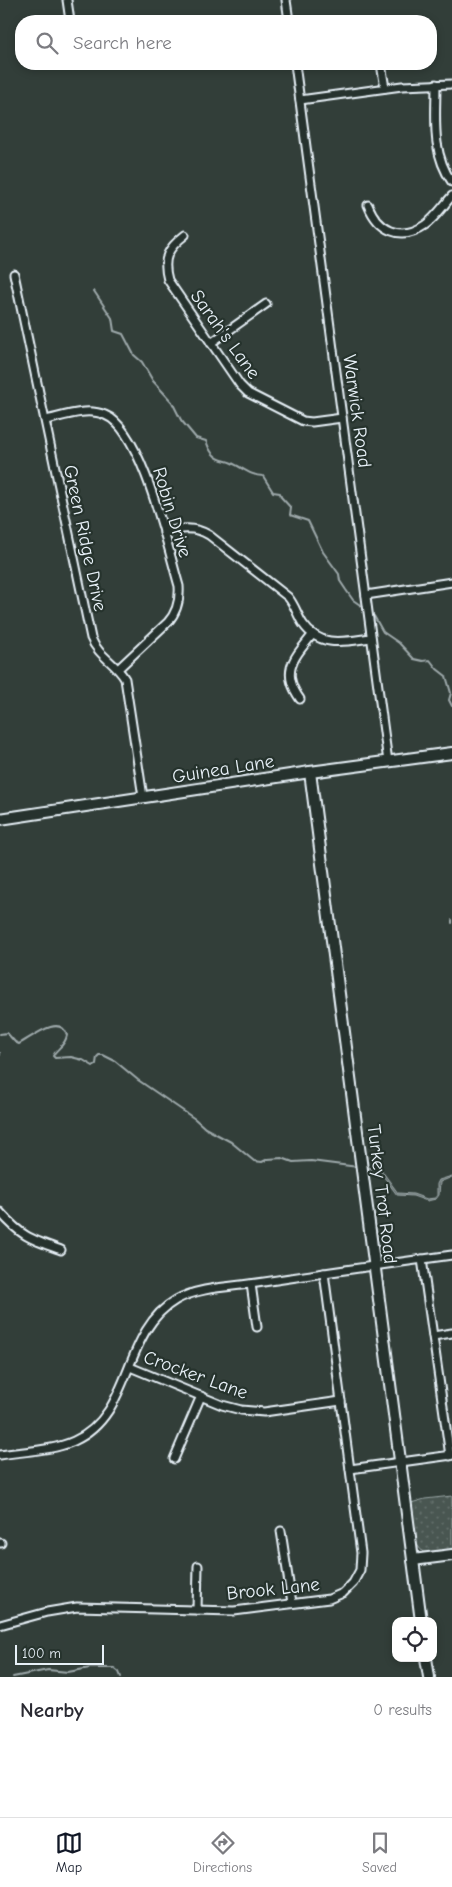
<!DOCTYPE html>
<html lang="en">
<head>
<meta charset="utf-8">
<style>
	:root { --surface:#fff; --page:#f7f7f7; --text:#2b2b33; --muted:#7c7c81; --line:#e1e1e2; --accent:#111827 }
	body { margin:0; font-family:"Comic Neue",sans-serif; background:var(--page); color:var(--text) }
	.controls { position:absolute; right:15px; bottom:15px; display:grid; overflow:hidden; border-radius:10px; box-shadow:0 2px 8px #0003 }
	.controls button { width:45px; height:45px; display:grid; place-items:center; padding:0; border:0; border-bottom:1px solid var(--line); background:var(--surface); color:var(--text); font:25px sans-serif }
	.scale { position:absolute; left:15px; bottom:12px; width:89px; box-sizing:border-box; padding-left:5px; border:2px solid #e8f1f8; border-top:0; font-size:14px; line-height:18px; white-space:nowrap; color:#e8f1f8; -webkit-text-stroke:4px #26332d; paint-order:stroke }
	.list { margin:0; padding:0; list-style:none }
	h2 { display:flex; justify-content:space-between; align-items:center; height:65px; margin:0; padding:0 20px; font-size:21px }
	h2 small { font-size:16px; font-weight:400; color:var(--muted) }
	.icon { flex:none; width:28px; height:28px; fill:none; stroke:currentColor; stroke-width:2; stroke-linecap:round; stroke-linejoin:round }
	.map { position:relative; flex:none; width:452px; height:1677px; overflow:hidden }
	.search { position:absolute; background:var(--surface); box-shadow:0 2px 8px #0003; left:15px; right:15px; top:15px; height:55px; display:flex; align-items:center; gap:12px; box-sizing:border-box; padding:0 18px; border-radius:20px; color:var(--muted); font-size:19px }
	.sheet { height:140px; background:var(--surface) }
	nav { display:flex; justify-content:space-around; align-items:center; box-sizing:border-box; height:70px; border-top:1px solid var(--line); background:var(--surface); font-size:14px; color:var(--muted) }
	nav a { display:grid; justify-items:center; gap:2px }
	nav .on { color:var(--accent) }
	.map>svg:first-child { display:block }
</style>
</head>
<body>
<div class="map">
<svg width="452" height="1677" viewBox="0 0 452 1677">
	<defs>
		<pattern id="park-dots" width="8" height="8" patternUnits="userSpaceOnUse" patternTransform="scale(1.25)"><rect width="8" height="8" fill="#495651"/><path d="M2 2h.1M6 6h.1" fill="none" stroke="#636f6b" stroke-width="1.8" stroke-linecap="round"/></pattern>
		<pattern id="water-rules" width="6" height="5" patternUnits="userSpaceOnUse" patternTransform="scale(1.25)"><rect width="6" height="5" fill="#6d7978"/><path d="M0 2.5h6" fill="none" stroke="#5b6363"/></pattern>
	</defs>
	<rect width="100%" height="100%" fill="#323e39"/>
	<filter id="ink" filterUnits="userSpaceOnUse"><feTurbulence type="fractalNoise" baseFrequency=".02" numOctaves="2"/><feDisplacementMap in="SourceGraphic" scale="10" xChannelSelector="R" yChannelSelector="G"/><feConvolveMatrix kernelMatrix="1 2 1 2 8 2 1 2 1" color-interpolation-filters="sRGB"/></filter>
	<g filter="url(#ink)">
		<path fill="url(#park-dots)" stroke="#98a4a4" d="M452,1496V1551L423,1552L416,1544L411,1503L425,1499Z"/>
		<path fill="url(#water-rules)" stroke="#9ea9ab" d="M368,1167L382,1171L398,1193L413,1194L427,1199L435,1198L437,1195V1184L439,1180L452,1176V1177L440,1182L439,1195L436,1199L427,1201L413,1196L397,1195L381,1173L368,1169Z"/>
		<g fill="none" stroke-linecap="round" stroke-linejoin="round">
			<g stroke="#9ea9ab" stroke-width="2">
				<path d="M94,291L112,318L114,331L123,334L134,355L142,362L153,381L172,402L181,420L196,438L206,441C208,446 210,452 214,455C219,461 226,460 232,463C243,468 251,476 263,476L273,492L280,493L281,497L291,508L290,515L308,521L323,552L339,574L340,581L346,590L353,600L363,607L366,615"/>
				<path d="M374,616L383,632L399,643L414,659L423,661L430,660L437,669L446,676L451,693L449,700L452,706"/>
				<path d="M452,920V923"/>
				<path d="M0,1034L7,1033L15,1042L19,1044C31,1038 60,1013 67,1035C65,1047 57,1047 53,1056L55,1058L71,1057L83,1060L93,1066L96,1064L97,1057L99,1055H103L115,1061L138,1080L195,1119L205,1128L231,1142L254,1161L262,1162L268,1159L282,1158L293,1162L311,1161L358,1167"/>
				<path d="M0,1053V1055"/>
				<path d="M13,1677L48,1670L68,1672L90,1668H114L119,1672L121,1677"/>
			</g>
			<g stroke="#e8f1f8" stroke-width="11">
				<g id="street">
					<path d="M67,0L70,21"/>
					<path d="M286,0L289,21"/>
					<path d="M295,64L388,762"/>
					<path d="M381,64L385,88"/>
					<path d="M436,84C436,118 431,153 452,182"/>
					<path d="M300,100L402,86L452,84"/>
					<path d="M368,205C378,230 400,242 425,225C435,218 443,206 452,196"/>
					<path d="M185,235C168,248 162,258 168,280L240,385L248,393L303,421L312,422L342,418"/>
					<path d="M14,274L91,638C98,656 116,663 125,679L143,797"/>
					<path d="M211,343L266,304"/>
					<path d="M46,420C64,416 87,407 105,415C142,429 168,549 179,586C180,600 177,612 168,622L118,669"/>
					<path d="M164,533C181,528 194,526 209,535L288,597C295,605 297,615 303,624C320,649 347,641 371,638"/>
					<path d="M366,595L452,582"/>
					<path d="M300,699C280,671 294,658 313,634"/>
					<path d="M0,1212C22,1237 30,1239 61,1250"/>
					<path d="M422,1259L450,1456"/>
					<path d="M251,1284L257,1327"/>
					<path d="M433,1336L452,1333"/>
					<path d="M130,1367L222,1405L241,1410L264,1412L341,1401"/>
					<path d="M0,1455C24,1451 52,1451 74,1441C134,1414 121,1332 176,1300C199,1287 231,1287 257,1283C322,1273 387,1264 452,1255"/>
					<path d="M174,1459L201,1396"/>
					<path d="M350,1469L452,1455"/>
					<path d="M281,1531L292,1603"/>
					<path d="M0,1543H1"/>
					<path d="M197,1610L198,1566"/>
					<path d="M0,1625L47,1612L77,1607L234,1611L329,1599L343,1593L353,1583L360,1570L361,1553L324,1273"/>
				</g>
			</g>
			<g stroke="#e8f1f8" stroke-width="14">
				<g id="secondary">
					<path d="M310,772L421,1621"/>
					<path d="M0,819L310,772L452,753"/>
					<path d="M413,1560L452,1555"/>
					<path d="M426,1658L429,1677"/>
				</g>
			</g>
			<use href="#street" stroke="#26332d" stroke-width="7"/>
			<use href="#secondary" stroke="#26332d" stroke-width="10"/>
		</g>
	</g>
	<g text-anchor="middle" stroke-width="4.5" stroke-linejoin="round" paint-order="stroke">
		<g font-size="19" fill="#e8f1f8" stroke="#26332d">
			<text transform="translate(226 334) rotate(54)" y="7">Sarah's Lane</text>
			<text transform="translate(358 411) rotate(82)" y="7">Warwick Road</text>
			<text transform="translate(173 512) rotate(73)" y="7">Robin Drive</text>
			<text transform="translate(86 538) rotate(78)" y="7">Green Ridge Drive</text>
			<text transform="translate(223 768) rotate(-9)" y="7">Guinea Lane</text>
			<text transform="translate(383 1194) rotate(83)" y="7">Turkey Trot Road</text>
			<text transform="translate(196 1374) rotate(20)" y="7">Crocker Lane</text>
			<text transform="translate(273 1588) rotate(-6)" y="7">Brook Lane</text>
		</g>
	</g>
</svg>
<div class="controls">
<button><svg class="icon" aria-label="locate" viewBox="0 0 24 24"><circle cx="12" cy="12" r="6"/><path d="M12 2v4M12 18v4M2 12h4M18 12h4"/></svg></button>
</div>
<div class="scale">100 m</div>
<div class="search"><svg class="icon" aria-label="search" viewBox="0 0 24 24"><circle cx="10" cy="10" r="6"/><path d="M15 15l6 6"/></svg>Search here</div>
</div>
<section class="sheet">
<h2>Nearby<small>0 results</small></h2>
<ul class="list">
</ul>
</section>
<nav>
<a class="on"><svg class="icon" aria-label="map" viewBox="0 0 24 24"><path d="M3 6l6-2 6 2 6-2v14l-6 2-6-2-6 2zM9 4v14M15 6v14"/></svg>Map</a>
<a><svg class="icon" aria-label="directions" viewBox="0 0 24 24"><path d="M12 3l9 9-9 9-9-9zM9 14v-3h6M13 9l2 2-2 2"/></svg>Directions</a>
<a><svg class="icon" aria-label="saved" viewBox="0 0 24 24"><path d="M7 4h10v16l-5-4-5 4z"/></svg>Saved</a>
</nav>
</body>
</html>
